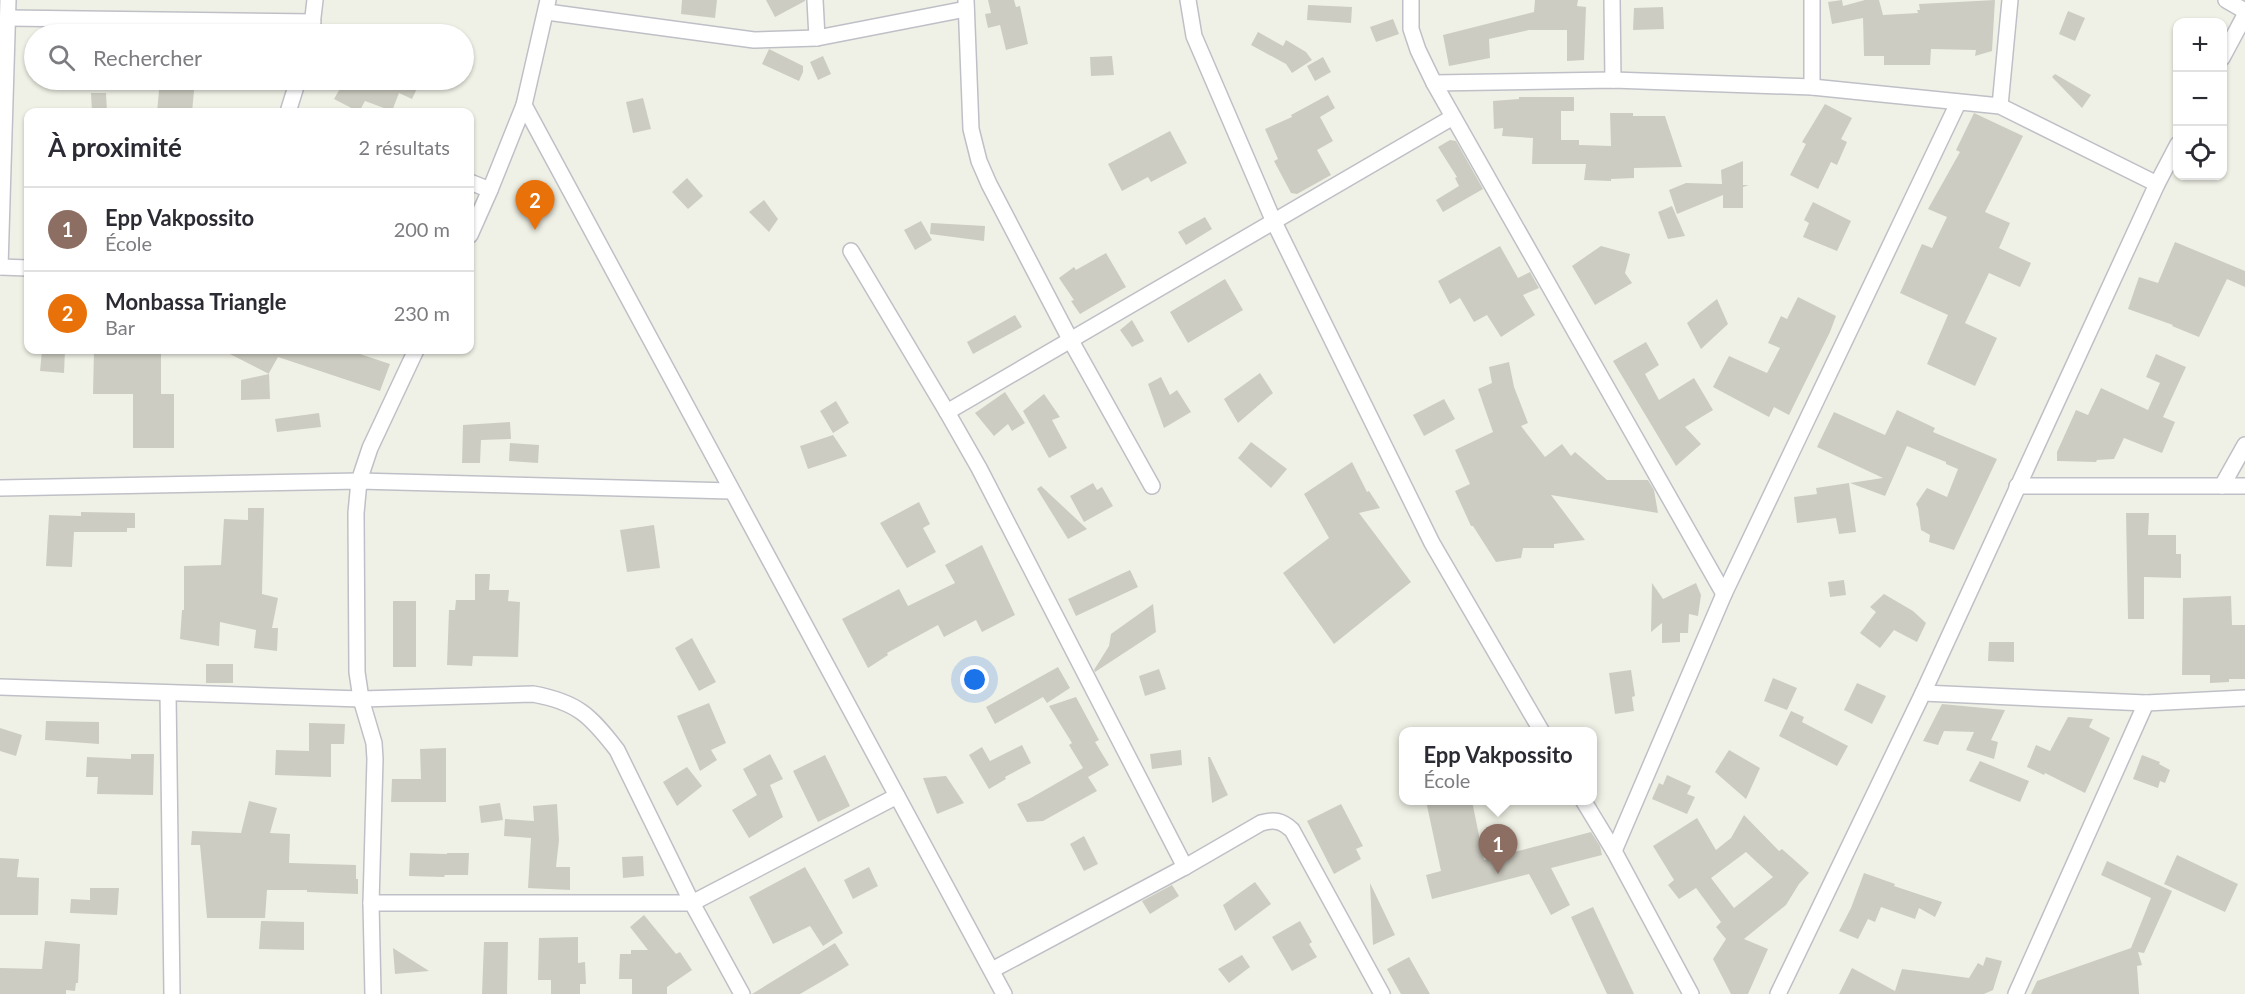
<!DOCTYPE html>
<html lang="fr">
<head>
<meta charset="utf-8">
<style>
	:root { --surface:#fff; --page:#f7f7f7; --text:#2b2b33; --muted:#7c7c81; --line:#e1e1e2; --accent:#7c3aed }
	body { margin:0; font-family:Lato,sans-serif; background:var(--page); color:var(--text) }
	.controls { position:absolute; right:18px; top:18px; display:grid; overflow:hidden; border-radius:12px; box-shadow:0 2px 4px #0004 }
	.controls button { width:54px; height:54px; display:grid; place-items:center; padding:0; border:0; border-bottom:2px solid var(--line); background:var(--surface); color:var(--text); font:30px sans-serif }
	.you { position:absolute; left:975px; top:680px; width:21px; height:21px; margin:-15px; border:4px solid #fff; border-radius:50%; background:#1a73e8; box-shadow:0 0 0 9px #1a73e833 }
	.badge { display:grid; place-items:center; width:39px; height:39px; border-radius:50%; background:var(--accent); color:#fff; font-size:20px; font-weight:700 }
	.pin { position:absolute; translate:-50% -50px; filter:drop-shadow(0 2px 3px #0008) }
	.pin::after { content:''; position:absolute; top:32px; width:21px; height:18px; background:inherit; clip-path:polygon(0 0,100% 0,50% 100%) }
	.popup { position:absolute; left:1399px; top:727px; width:198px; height:78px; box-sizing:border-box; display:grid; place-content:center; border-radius:12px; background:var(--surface); filter:drop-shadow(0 2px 4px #0005); font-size:20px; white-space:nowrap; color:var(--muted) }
	.popup b { font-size:22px; color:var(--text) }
	.popup::after { content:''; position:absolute; left:50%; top:100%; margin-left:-12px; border:12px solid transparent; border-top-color:var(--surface) }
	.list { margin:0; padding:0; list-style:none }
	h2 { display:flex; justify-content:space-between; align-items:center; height:78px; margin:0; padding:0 24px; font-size:26px }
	h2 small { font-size:20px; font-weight:400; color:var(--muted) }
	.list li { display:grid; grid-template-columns:39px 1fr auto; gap:18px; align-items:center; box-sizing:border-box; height:84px; padding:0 24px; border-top:2px solid var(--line) }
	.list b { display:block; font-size:22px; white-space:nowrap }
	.list p { margin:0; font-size:20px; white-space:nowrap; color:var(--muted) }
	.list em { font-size:20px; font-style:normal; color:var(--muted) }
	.icon { flex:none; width:33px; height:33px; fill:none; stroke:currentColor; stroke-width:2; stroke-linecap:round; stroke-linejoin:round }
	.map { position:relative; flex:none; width:2245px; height:994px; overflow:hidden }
	.search { position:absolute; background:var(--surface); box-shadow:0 2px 4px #0004; left:24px; top:24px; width:450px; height:66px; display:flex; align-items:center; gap:15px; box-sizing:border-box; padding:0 21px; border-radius:33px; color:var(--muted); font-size:22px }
	.panel { position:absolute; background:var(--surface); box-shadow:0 2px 4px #0004; left:24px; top:108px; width:450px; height:246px; border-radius:12px }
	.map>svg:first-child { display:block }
</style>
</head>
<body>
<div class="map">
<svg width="2245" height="994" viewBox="0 0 2245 994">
	<rect width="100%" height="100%" fill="#f0f1e6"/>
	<g fill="#ccccc2" fill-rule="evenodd">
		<path d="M682,0H717L715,18L681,14Z"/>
		<path d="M766,0H805V1L775,17Z"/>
		<path d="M988,0H1014L1016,7L1020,6L1028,44L1006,50L1000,25L988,28L985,14L991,13Z"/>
		<path d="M1535,0H1578L1577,6L1586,7L1584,60L1567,61V30H1529L1489,39L1490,58L1449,66L1443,35L1534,12Z"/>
		<path d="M1842,0L1843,6L1865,0H1879L1883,15L1918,13L1917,10H1920L1919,4L1995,0L1992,51L1975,56L1976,50L1931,49L1930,65H1884V56H1864L1863,18L1832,24L1828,2Z"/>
		<path d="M1308,5L1352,7L1351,23L1307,20Z"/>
		<path d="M1663,7L1664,29L1633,30L1634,8Z"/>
		<path d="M2068,11L2085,18L2075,41L2059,34Z"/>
		<path d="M1393,19L1399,34L1376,42L1370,27Z"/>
		<path d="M1258,32L1283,46L1286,40L1306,52L1312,60L1292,73L1286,64L1251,45Z"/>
		<path d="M769,49L803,66V72L799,81L762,64Z"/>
		<path d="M823,56L831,74L818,80L810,62Z"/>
		<path d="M1112,56L1114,75L1091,76L1090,57Z"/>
		<path d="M1323,57L1331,72L1315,81L1307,66Z"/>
		<path d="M2055,74L2091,95L2082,108L2052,77Z"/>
		<path d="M160,80H195L192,112H157Z"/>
		<path d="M345,80H421L412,99L399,93L392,111L365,101L359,112L334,99Z"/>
		<path d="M91,93H106L107,112H92Z"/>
		<path d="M1328,95L1335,108L1320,117L1333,141L1317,150L1331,175L1297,194L1291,193L1274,161L1278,159L1265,129L1292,117L1291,115Z"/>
		<path d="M1519,97H1574V111H1561V140H1579V145L1611,146L1610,113H1633V116H1665L1682,167L1634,168V178L1611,179V181L1584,180L1586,164H1532L1533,138L1502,136L1503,128L1494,129L1493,101L1519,99Z"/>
		<path d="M643,98L651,129L633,133L626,102Z"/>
		<path d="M1825,104L1852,118L1841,139L1847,142L1837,165L1831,162L1818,189L1790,175L1806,144L1802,142Z"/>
		<path d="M1974,113L2023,136L1985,212L2010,223L1999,248L2031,263L2020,287L1989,273L1965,323L1997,338L1975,386L1927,364L1948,315L1900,293L1922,244L1932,248L1947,217L1928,209L1960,152L1956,150Z"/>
		<path d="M1170,131L1187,163L1151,182L1148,177L1122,191L1108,164Z"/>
		<path d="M1450,140L1456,141L1483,189L1443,212L1436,200L1459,186L1455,178L1457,177L1438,147Z"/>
		<path d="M1743,161V185H1749L1743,187V208H1723V195L1677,214L1669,190L1686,183L1722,184L1721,170Z"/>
		<path d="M687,178L703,196L688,209L672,192Z"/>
		<path d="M764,200L778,219L769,232L749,212Z"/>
		<path d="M1813,202L1851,221L1837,251L1803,237L1809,223L1804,220Z"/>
		<path d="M1672,206L1685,236L1668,239L1658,212Z"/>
		<path d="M1205,217L1212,229L1186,245L1178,232Z"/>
		<path d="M921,221L932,240L915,250L904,230Z"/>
		<path d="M931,223L985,226L984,241L930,234Z"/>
		<path d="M2175,242L2245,271V287L2227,279L2199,337L2172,326L2173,325L2128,309L2139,277L2158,283Z"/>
		<path d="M1500,246L1518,278L1530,272L1539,288L1523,295L1535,315L1501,337L1487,315L1474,322L1460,298L1450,304L1438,281Z"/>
		<path d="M1601,246L1630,254L1625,273L1632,283L1595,305L1572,266Z"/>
		<path d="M1106,253L1126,287L1080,314L1071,301L1074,300L1059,278L1074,267L1076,270Z"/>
		<path d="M1225,279L1243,310L1188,343L1170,312Z"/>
		<path d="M1798,297L1836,316L1830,332L1789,415L1774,407L1769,417L1713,387L1729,356L1767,373L1780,348L1768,343L1781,316L1787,319Z"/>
		<path d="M1717,299L1728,324L1701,349L1687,323Z"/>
		<path d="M1015,315L1022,327L973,354L967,342Z"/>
		<path d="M1132,320L1144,341L1132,347L1120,330Z"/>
		<path d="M1646,342L1659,365L1645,374L1659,400L1694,378L1713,410L1685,427L1701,444L1676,466L1613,361Z"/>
		<path d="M42,350H65L64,373L40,371Z"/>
		<path d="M94,350H161V394H174V448H133V394H93Z"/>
		<path d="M222,350H348L390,364L380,391L278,357L269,373L270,399L241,400V380L269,374Z"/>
		<path d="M2156,354L2186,367L2163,417L2175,422L2162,453L2124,438L2114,459L2097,460L2096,462L2057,461V452L2076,410L2088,415L2101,388L2148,410L2160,383L2146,377Z"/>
		<path d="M1509,362L1514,387L1528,423L1521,426L1545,457L1562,444L1571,456L1575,452L1607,480H1648L1654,490L1658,513L1551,495L1585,540L1554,544V548H1523L1521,558L1496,562L1473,526H1471L1455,491L1470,484L1455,450L1493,432L1478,389L1492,383L1489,367Z"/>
		<path d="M1260,373L1273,393L1238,423L1224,399Z"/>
		<path d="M1161,377L1170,395L1177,390L1191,412L1164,428L1148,384Z"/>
		<path d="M1005,392L1025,423L1012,431L1008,424L994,436L975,413Z"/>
		<path d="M1044,394L1060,417L1052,420L1067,448L1049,458L1023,411Z"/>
		<path d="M1444,399L1455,419L1424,436L1413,415Z"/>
		<path d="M836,401L849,423L833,433L820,411Z"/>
		<path d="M1897,410L1935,428L1933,432L1997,459L1954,550L1929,542L1930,535L1921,530L1918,508L1916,504L1927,488L1947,497L1958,469L1946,464V462L1907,446L1885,496L1850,483L1883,478L1817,447L1834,412L1885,435Z"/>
		<path d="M319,413L321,427L277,432L275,419Z"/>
		<path d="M510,422L511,439L481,440L480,463H462L463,425Z"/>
		<path d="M833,435L847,456L808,469L800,446Z"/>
		<path d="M1251,442L1287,469L1271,488L1238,458Z"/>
		<path d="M510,443L539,445L538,463L509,461Z"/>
		<path d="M1352,462L1367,492L1369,491L1380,508L1359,513L1411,582L1334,644L1283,573L1329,538L1304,494Z"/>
		<path d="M1093,483L1097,490L1102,487L1113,506L1084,522L1070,496Z"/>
		<path d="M1849,483L1856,532L1839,534L1836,518L1797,523L1794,497L1817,494L1816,488Z"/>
		<path d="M1041,486L1087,529L1068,539L1037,489Z"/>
		<path d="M919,502L930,524L923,528L936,552L907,568L880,523Z"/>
		<path d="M248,508H264L262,594L278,598L272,628H278L277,651L254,648L256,630L220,622L219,646L180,639L182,610H184V566L221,565L224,519L248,520Z"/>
		<path d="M81,512L135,513V528H127V532H74L72,567L46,566L49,515L81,516Z"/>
		<path d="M2126,513H2149L2148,535H2176V554H2181V578L2144,577V619H2128Z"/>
		<path d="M654,525L660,568L627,572L620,530Z"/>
		<path d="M982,545L1015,615L982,632L976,620L944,637L938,625L887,653L888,655L868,668L842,619L899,589L908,606L955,583L945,565Z"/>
		<path d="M1130,570L1138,587L1076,616L1068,599Z"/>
		<path d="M475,574H490L489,590H509L508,601L520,602L518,657L473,656L472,666L447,665L449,610H455L456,600H475Z"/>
		<path d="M1844,580L1846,595L1830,597L1828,582Z"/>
		<path d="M1652,583L1663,599L1696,583L1701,595L1698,616L1689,614L1688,633H1680V642L1662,643V623L1651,632Z"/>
		<path d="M1884,594L1913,611L1926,623L1917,642L1894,630L1880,648L1860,633L1876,612L1870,607Z"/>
		<path d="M2231,596L2232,625H2245V679H2229V682L2210,683V675H2182L2183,598Z"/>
		<rect x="393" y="601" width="23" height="66"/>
		<path d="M1153,604L1156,632L1095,672L1094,670L1109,646L1111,634Z"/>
		<path d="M692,638L716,682L699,691L675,648Z"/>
		<path d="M1989,642H2014V662L1988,661Z"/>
		<rect x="206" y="664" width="27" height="19"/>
		<path d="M1058,667L1070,688L1047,703L1043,697L995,724L986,707Z"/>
		<path d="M1159,669L1166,689L1145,696L1139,676Z"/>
		<path d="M1631,670L1635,696L1632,697L1634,711L1615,714L1609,673Z"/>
		<path d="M1773,678L1797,688L1787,710L1764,701Z"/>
		<path d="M1857,683L1886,696L1872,724L1844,710Z"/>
		<path d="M1076,697L1099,740L1095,742L1109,765L1088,777L1097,791L1043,821L1027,822L1017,804L1029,799L1083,768L1069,745L1072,743L1049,706Z"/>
		<path d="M709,703L726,743L711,750L717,760L700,771L677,716Z"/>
		<path d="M1942,704L2005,710L1991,740L1998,742L1994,759L1966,750L1974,732L1944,731L1938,745L1923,741Z"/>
		<path d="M1791,711L1804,717L1802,722L1848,746L1837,766L1779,736Z"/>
		<path d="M2068,717L2093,719L2089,727L2110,738L2085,793L2045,773L2044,775L2027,767L2036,745L2050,751Z"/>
		<path d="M46,721L99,722V744L45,740Z"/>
		<path d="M309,723L345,724L344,744H331V777L275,775L276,750L309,751Z"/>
		<path d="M0,728L22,735L16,756L0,751Z"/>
		<path d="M1022,745L1031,763L1005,777L1006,779L989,789L969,755L982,747L990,761Z"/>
		<path d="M446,748V802H391L392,779H421L420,749Z"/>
		<path d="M1181,750L1182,765L1152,769L1150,754Z"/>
		<path d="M1729,750L1760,768L1746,799L1715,772Z"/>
		<path d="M131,754H154L153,795L97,794L98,777H86L87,757L131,759Z"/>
		<path d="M770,754L783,779L770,785L783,817L749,838L732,810L757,795L743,769Z"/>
		<path d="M825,755L850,806L818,822L793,771Z"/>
		<path d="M2142,755L2160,762L2159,764L2170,770L2165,783L2160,781L2158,788L2133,779Z"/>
		<path d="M1208,757H1210L1228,795L1212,803Z"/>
		<path d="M1980,761L2029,781L2020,802L1969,781Z"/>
		<path d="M687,767L702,786L677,806L663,782Z"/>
		<path d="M1667,775L1691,786L1687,794L1695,797L1687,814L1652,799L1659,783L1663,785Z"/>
		<path d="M946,776L964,803L937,814L923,778Z"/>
		<path d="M249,801L277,808L270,833L290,834L289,863L356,865V879H358V894L307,892V890H267L265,918H207L200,845H191L192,831L241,833Z"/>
		<path d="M1426,801H1472L1484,860L1591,832L1600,846L1602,855L1551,868L1570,905L1551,915L1529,874L1432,899L1426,875L1441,871Z"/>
		<path d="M500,803L503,820L481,823L479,806Z"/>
		<path d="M557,804L559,840L556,867H570V890L528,888L531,838L504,836L505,819L534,821L533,806Z"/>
		<path d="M1341,804L1363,846L1356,849L1361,859L1334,874L1307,821Z"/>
		<path d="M1744,815L1779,851L1782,849L1809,873L1799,884L1786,905L1744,939L1768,949L1748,994H1731L1713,959L1726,939L1716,927L1721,922L1696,888L1679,899L1668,885L1674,880L1653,846L1697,818L1716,850L1731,838ZM1746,852L1773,877L1734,908L1711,878Z"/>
		<path d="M1084,836L1098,864L1084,871L1070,844Z"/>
		<path d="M410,853L447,854V853H469L468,875H445L444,877L409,876Z"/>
		<path d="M2177,855L2238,884L2225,912L2164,884Z"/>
		<path d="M643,856L644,876L623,878L622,857Z"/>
		<path d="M0,858L19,859L17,877L39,878L38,915H0Z"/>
		<path d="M2107,861L2172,891L2144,953L2138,952L2142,965L2137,966L2139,994H2031L2037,981L2131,948L2151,898L2101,875Z"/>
		<path d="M805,867L843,933L823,946L810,926L773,944L749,897Z"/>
		<path d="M869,867L878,886L853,899L844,880Z"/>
		<path d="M1864,873L1895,884L1894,886L1942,902L1935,917L1919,908L1915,919L1881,907L1875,922L1868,919L1858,939L1839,931L1851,908Z"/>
		<path d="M1255,882L1271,904L1235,931L1223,905Z"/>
		<path d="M1370,883L1395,935L1373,945Z"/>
		<path d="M1172,885L1179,896L1150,914L1142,901Z"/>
		<path d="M90,888H119L117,915L70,913L71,899L90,900Z"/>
		<path d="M1593,907L1634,994H1607L1571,917Z"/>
		<path d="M644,915L676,954L680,952L692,970L667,987V994H632V979H619L620,954H631V950H648L630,927Z"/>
		<path d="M261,921L304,922V950L259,949Z"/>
		<path d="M1300,921L1312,942L1309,944L1317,957L1292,971L1272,937Z"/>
		<path d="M578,937V963L585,962L586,984H580V994H551V980H538L539,938Z"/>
		<path d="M45,941L80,944L78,983H76L75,991L66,990V994H0V968L42,969Z"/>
		<path d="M484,942H508L507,994H482Z"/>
		<path d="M835,943L849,965L831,976L800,994H752Z"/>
		<path d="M393,948L429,971L395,974Z"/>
		<path d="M1242,955L1250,967L1229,983L1218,969Z"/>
		<path d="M1409,957L1430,994H1401L1387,969Z"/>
		<path d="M1986,957L2002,961L1993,990L1984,994H1839L1852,968L1895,991L1902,969L1969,978L1978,963L1983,966Z"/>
	</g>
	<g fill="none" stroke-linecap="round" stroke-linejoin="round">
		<g stroke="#bfc0c7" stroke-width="18">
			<g id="street">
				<path d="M548,0L524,105L1004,994"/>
				<path d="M815,0L817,38"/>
				<path d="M966,0L971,129L979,161L989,184L1071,341L1152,486"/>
				<path d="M1188,0L1194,36L1274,222L1432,543L1542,732"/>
				<path d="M1411,0V29L1418,50L1434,83L1724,594"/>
				<path d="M1612,0L1613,80"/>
				<path d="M2226,0L2245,11"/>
				<path d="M547,12L754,40L817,38L966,9"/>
				<path d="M8,18L313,22"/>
				<path d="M311,34L315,0"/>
				<path d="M2222,58L2245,15"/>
				<path d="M1434,83L1613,80L1812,87L2000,106L2157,184"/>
				<path d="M1812,87V0"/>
				<path d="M2000,106L2010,0"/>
				<path d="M288,112L298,80"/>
				<path d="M470,182L490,190"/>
				<path d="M470,235L490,190L524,105"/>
				<path d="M851,251L947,412L979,468L1185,867"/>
				<path d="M0,267L8,0"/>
				<path d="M0,267L28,268"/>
				<path d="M947,412L1453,117"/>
				<path d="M2017,486H2245"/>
				<path d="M2222,486L2245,445"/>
				<path d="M0,488L359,481L731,491"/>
				<path d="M0,687L361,699L533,694C577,702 590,715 617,750L692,903L742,994"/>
				<path d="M168,693L172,994"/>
				<path d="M1923,693L2146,703L2245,698"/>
				<path d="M1583,800L1614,851L1691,994"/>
				<path d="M1614,851L1724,594L1958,103"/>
				<path d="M371,903H692L897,796"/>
				<path d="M992,970L1185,867L1261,823C1275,819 1282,821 1292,830L1382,994"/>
				<path d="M373,994L371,903L375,759L374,743L361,699L357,672L356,513L359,481L370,448L416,350"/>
				<path d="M1778,994L1923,693L2157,184L2178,144"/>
				<path d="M2016,994L2146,703"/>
			</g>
		</g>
		<use href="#street" stroke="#fff" stroke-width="15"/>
	</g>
</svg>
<div class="controls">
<button>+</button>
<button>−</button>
<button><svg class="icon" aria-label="locate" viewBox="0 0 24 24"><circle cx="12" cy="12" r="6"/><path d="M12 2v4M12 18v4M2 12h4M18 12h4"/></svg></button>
</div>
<div class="you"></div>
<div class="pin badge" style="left:1498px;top:874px;background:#8d6e63">1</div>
<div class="popup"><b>Epp Vakpossito</b>École</div>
<div class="pin badge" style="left:535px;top:230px;background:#e8710a">2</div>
<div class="search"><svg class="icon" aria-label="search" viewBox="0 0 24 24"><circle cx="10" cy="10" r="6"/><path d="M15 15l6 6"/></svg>Rechercher</div>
<section class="panel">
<h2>À proximité<small>2 résultats</small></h2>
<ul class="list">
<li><span class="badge" style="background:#8d6e63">1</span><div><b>Epp Vakpossito</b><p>École</p></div><em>200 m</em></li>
<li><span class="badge" style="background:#e8710a">2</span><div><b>Monbassa Triangle</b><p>Bar</p></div><em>230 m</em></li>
</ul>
</section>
</div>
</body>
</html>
